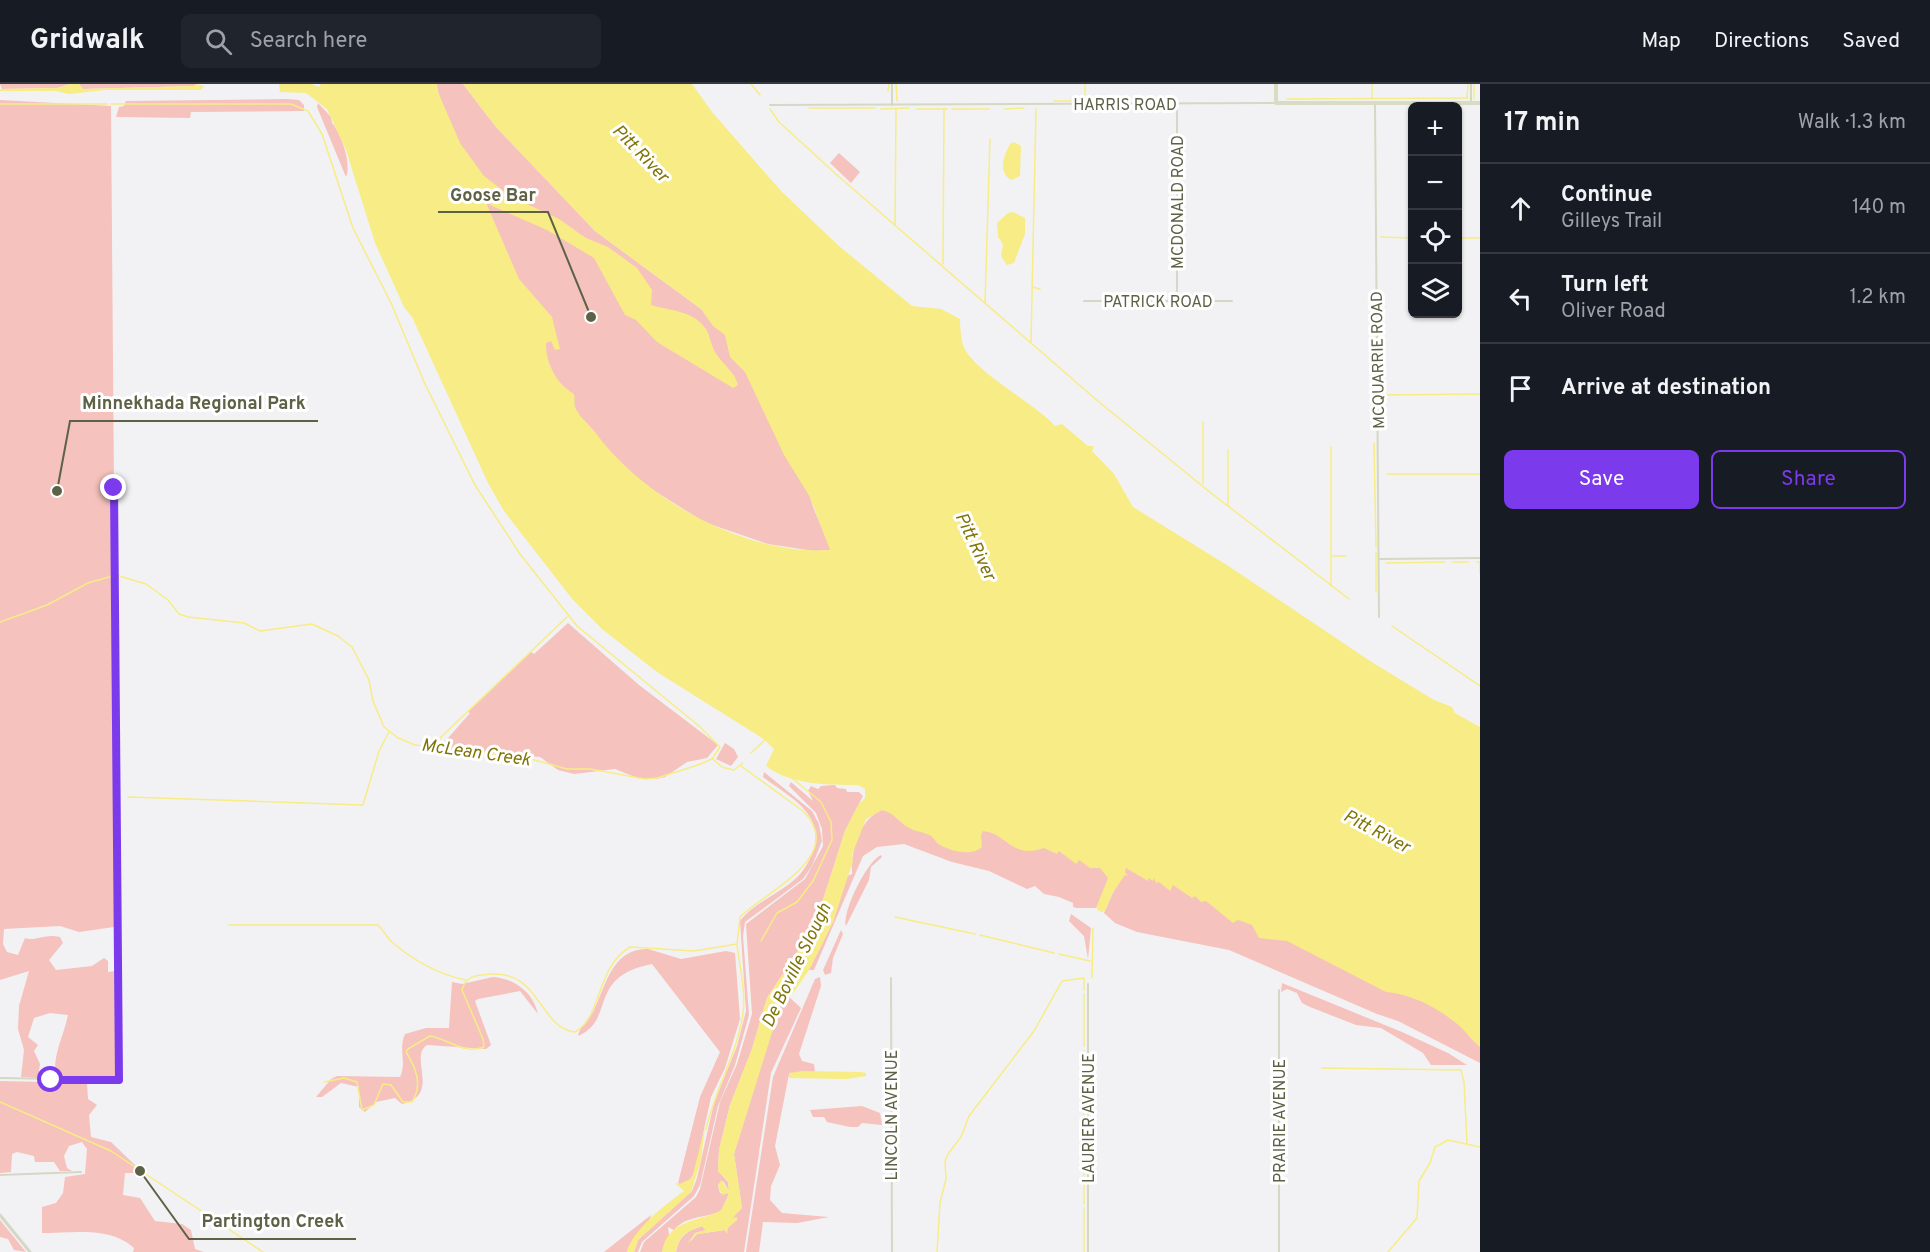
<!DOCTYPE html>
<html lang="en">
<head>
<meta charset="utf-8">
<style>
	:root { --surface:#171b24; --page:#20242c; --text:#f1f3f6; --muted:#9ea1a6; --line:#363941; --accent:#7c3aed }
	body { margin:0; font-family:Overpass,sans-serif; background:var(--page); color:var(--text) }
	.controls { position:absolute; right:18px; top:18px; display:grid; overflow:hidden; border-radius:9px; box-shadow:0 2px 4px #0004 }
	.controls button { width:54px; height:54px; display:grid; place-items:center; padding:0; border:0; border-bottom:2px solid var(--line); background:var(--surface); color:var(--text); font:30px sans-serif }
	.stop { position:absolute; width:18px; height:18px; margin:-14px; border:4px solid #7c3aed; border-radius:50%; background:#fff }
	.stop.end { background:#7c3aed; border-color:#fff; box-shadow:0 2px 6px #0008 }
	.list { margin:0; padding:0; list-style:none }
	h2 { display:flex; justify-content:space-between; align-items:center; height:78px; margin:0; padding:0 24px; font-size:26px }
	h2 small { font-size:20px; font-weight:400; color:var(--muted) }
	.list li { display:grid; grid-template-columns:39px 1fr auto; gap:18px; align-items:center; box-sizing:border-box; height:90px; padding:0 24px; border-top:2px solid var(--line) }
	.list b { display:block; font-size:22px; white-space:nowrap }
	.list p { margin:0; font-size:20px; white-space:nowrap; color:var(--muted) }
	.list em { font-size:20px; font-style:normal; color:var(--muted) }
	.actions { display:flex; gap:12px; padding:18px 24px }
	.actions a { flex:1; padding:14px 0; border:2px solid var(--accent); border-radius:9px; text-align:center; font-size:21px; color:var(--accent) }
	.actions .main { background:var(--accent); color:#fff }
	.icon { flex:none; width:33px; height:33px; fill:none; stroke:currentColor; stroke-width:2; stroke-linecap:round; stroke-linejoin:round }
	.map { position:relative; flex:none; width:1480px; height:1168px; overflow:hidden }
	header { display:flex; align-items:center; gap:36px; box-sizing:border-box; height:84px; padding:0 30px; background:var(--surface); border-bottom:2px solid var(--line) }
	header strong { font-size:28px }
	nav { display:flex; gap:33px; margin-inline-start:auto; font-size:21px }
	.search { width:420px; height:54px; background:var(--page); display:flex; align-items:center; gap:15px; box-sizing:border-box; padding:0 21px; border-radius:9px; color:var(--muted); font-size:22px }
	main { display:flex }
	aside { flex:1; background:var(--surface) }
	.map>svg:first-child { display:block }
</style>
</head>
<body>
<header>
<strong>Gridwalk</strong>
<div class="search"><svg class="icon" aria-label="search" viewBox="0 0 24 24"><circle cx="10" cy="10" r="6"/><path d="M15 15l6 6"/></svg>Search here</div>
<nav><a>Map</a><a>Directions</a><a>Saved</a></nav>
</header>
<main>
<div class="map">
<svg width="1480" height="1168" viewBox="0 0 1480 1168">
	<rect width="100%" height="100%" fill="#f2f2f4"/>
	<g fill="#f5c2bd">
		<path d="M0,0H70L57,4L2,5Z"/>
		<path d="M79,0H196L195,2L83,5Z"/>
		<path d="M436,0H463L496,43L595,147L701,225L791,317L807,402L813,423L831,466L814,467L768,460L704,438L642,399L577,340L463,95Z"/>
		<path d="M288,15L299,16L304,21V27L191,28L190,34L116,33L119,23L124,22L126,17Z"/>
		<path d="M0,16L111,22L117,793H114V843L79,848L60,842L4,845L3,860L7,868L18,871L25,854C37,858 43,849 60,853L63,859L49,876L56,886L92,882L104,874L108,877V888L115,887V993L111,994H43L45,987L55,985C55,967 64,950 68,931L50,929L34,934L28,953L38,961L34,967L40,980L38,994L21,993L24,966L18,945L19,922L29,887L0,896Z"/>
		<path d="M318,19L331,33L332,39C341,49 352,81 346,93L317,23Z"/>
		<path d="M839,69L860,88L851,99L830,79Z"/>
		<path d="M568,539L639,601L718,661L707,674L687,678L665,693L656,695H640L615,685L574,690L558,686L540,673L447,665L442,661L470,629L468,628L531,568L534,570Z"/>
		<path d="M725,659L734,665L738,673L731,682L716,675Z"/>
		<path d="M764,688L812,727L819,740L822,757L812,782L803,795L745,838L743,852L749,931L735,981L718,1022L700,1101L694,1112L642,1158L638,1168H634L638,1156L692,1107L697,1094L714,1019L737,962L746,927L740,837C751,822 771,813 785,803C798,794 805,786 811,772C829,732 791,714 763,693Z"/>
		<path d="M791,698L813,717L808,707L811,702L818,705L821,702L835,701L837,704L846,705L847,708H859L863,712L845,747L821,822L796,870L767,914L752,965L730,1021L719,1066L718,1087L728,1098L729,1107L723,1097L718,1101L720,1109H729C727,1115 723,1122 721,1127C705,1134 685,1132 674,1146L668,1143L669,1151L662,1168H640L644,1158L696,1113L700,1105L720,1018L737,980L752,930L746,840L805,795L823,762L822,745L816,729L789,702Z"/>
		<path d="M882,726L1137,767L1096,824H1077L1073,823V819L1059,813L1044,810L1035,802L1027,805L989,787L952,778L904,760L877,763L863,772L814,886H809L833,838L847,792L852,790C851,767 859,735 882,726Z"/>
		<path d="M881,771L882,773L871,783L869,796L846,842C842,828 867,777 881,771Z"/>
		<path d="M1128,775L1480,915V979L1398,937L1377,930L1229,866L1137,848L1115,839L1104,829Z"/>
		<path d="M1071,830L1091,844L1088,875L1084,852L1069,837Z"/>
		<path d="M841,846L843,850L833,874L831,889L825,891L823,886Z"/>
		<path d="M648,865L681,875L726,867L735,869L740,935L725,984L711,1013L695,1087L690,1096L680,1100L678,1099L700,1013L720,968L652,880C586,893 617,935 578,952C579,944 589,936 593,928C606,903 611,864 648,865Z"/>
		<path d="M493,893C515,895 533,908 538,930L520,907L478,915L475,917L491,961L486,965L427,961C408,973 442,1011 402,1020L395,1014L376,1018L365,1028L359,1023V1003L341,999L322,1013H316L331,995L337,992L400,993C407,979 398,965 405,950L426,944H449L452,898L462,900Z"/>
		<path d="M820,893L821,902L799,970L802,977L814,980L815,988L789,990L775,1062L780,1081L771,1102L770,1116L782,1129L829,1133L797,1139L763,1138L759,1168H746L773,993L815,895Z"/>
		<path d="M1282,899L1402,948L1448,969L1467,981H1431L1423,969L1381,944L1356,941L1310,923L1302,919L1297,909L1287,905L1281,908Z"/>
		<path d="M787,911L801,924L771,989L744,1168H676C679,1152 687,1147 702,1142L706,1146L695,1149L690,1158L697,1150L725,1146L727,1150V1144L737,1136L732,1134L742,1124L734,1070L780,920L783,912Z"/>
		<path d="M0,997L87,999L88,1015L97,1021L89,1031L91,1053L111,1058L137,1083V1089H125L123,1111L140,1114L155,1137L182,1140L191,1146L195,1165L204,1168H133L134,1164C111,1142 72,1149 42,1149V1123L56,1119L63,1109L65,1093L85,1090L87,1065L82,1058L69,1062L64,1072L67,1084L72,1087H60L54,1078H35L34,1072L17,1068L12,1070L11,1088L0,1089Z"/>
		<path d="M862,1022L880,1029L882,1041L862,1039L858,1043H850L827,1038L824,1033H813L810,1026Z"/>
		<path d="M651,1131C648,1146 631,1152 627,1168H604Z"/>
		<path d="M0,1136L26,1168L14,1166L8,1155L0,1153Z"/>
	</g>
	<g fill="#f7ec85">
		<path d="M70,0H79L83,5L194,2L196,0L204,2L201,6H105L69,10L56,7H0V5L57,4Z"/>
		<path d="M279,0H311L319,3L321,0H437L438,8L460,59L484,92L510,112L559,135L586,154L608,163L637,184L652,206L651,221C670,227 693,226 706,245C711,253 711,264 717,271C724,281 736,290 738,301L733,304L657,258L636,236L625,231L594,174L547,146L492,122L484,114L519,195L552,233L560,265L555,266L551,257L546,259C546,281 556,299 574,310C575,315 574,320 575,323C579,333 589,340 595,348C644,415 746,472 830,466L810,413L784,371L745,288L730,273L725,251L713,242L701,225L595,147L496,43L463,0H692L712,28L781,107L839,162L912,222L941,225L960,235C960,243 961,254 963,261C973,288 1035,319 1055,342L1062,340L1088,362H1094L1092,367L1114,390L1133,423L1230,483L1370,577L1434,616L1452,623L1455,629L1480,643V963C1471,956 1465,946 1456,939C1436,923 1411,910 1386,908L1287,857L1259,854L1252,841L1238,836L1233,839L1206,817L1201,818L1195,812L1192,814L1173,801L1170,807L1159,798L1156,799L1154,794L1153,797L1149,794L1148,797L1126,784L1125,788L1128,792L1125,791L1112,810L1105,827L1101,828L1096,824L1108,794L1100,784H1090L1079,776L1076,780L1059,767L1057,770L1044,764C1037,766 1026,770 1014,763C1002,756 998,749 983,747L981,751L982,763C972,773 948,767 937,759C935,757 934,754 931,752C925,748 916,748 909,744C898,738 895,729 882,726L866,735L852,771L853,777L833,838L809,886L792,911L783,912L781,920L734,1070L742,1124L732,1134L737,1133V1136L728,1144L727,1150L725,1146L697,1150L687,1160L695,1149L706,1146L701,1142C687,1147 678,1152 676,1168H662C667,1136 697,1138 720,1127C723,1124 728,1114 729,1109L722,1111L718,1101L721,1096L729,1107L728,1097L718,1087L719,1066L730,1021L752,965L767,914L796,870L821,822L845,747L858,721L865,714V705L858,701C829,701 790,701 766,682L774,665L765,656L657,588L602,545L573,516L504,427L488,399L412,233L404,223L375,159L346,66L327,25L306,9L280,8Z"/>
		<path d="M1014,58L1021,62L1020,92L1011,96C997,87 1004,72 1010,60Z"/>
		<path d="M1013,128L1025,134V150L1014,179L1007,181L1001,172L1003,160L998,153L997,139L1008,129Z"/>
		<path d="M803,987L861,988L866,989V992L847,995L789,994V989Z"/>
		<path d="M705,1043L701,1076L691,1108L638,1156L634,1168H627C632,1146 666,1120 684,1107L675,1099L680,1100L692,1094Z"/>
	</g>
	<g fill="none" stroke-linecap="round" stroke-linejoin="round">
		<g stroke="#f7ec85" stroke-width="1.5">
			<path d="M751,0L760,11"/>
			<path d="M896,0L897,17"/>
			<path d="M1474,0V15"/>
			<path d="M888,7L889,0"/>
			<path d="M1372,14V0"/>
			<path d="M1467,14L1468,0"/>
			<path d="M1287,15L1468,14"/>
			<path d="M1054,17H1086"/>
			<path d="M1085,17V0"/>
			<path d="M0,20H107"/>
			<path d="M809,24H875"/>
			<path d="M770,25L779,38L837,91L1099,318L1211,409L1349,515"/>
			<path d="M881,25L909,24"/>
			<path d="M916,25H947"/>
			<path d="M952,25H989"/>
			<path d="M1005,25L1024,24"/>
			<path d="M895,141L896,25"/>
			<path d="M1381,153L1412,154"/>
			<path d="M1458,154H1480"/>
			<path d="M943,180L944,25"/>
			<path d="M1032,203L1040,205"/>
			<path d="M985,219L990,55"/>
			<path d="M1031,258L1036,25"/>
			<path d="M1381,311L1480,310"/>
			<path d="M1374,359L1376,463"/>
			<path d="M1228,366V422"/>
			<path d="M1387,390H1480"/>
			<path d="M1203,400V338"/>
			<path d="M1376,468V508"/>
			<path d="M1333,472H1346"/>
			<path d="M1453,478H1468"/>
			<path d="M1477,478H1480V490"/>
			<path d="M1386,479L1445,478"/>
			<path d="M1331,502V363"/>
			<path d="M0,538L47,521L88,499L116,491L146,500L168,516L179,530L188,533L244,539L260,547L312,540L338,552L352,563L369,596L373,617L384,643L398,654L415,661L527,674L567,685H590L645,695L657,694L698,681L712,675L720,663L699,642L577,542L520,470L475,401L425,300L391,219L353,144L322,50L308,27L291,20H111"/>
			<path d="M1392,542L1480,602"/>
			<path d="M437,665L440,654L567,533"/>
			<path d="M751,669L766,655"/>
			<path d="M713,675L722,683L734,686L743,679"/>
			<path d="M128,713L363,721L379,667L389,648"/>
			<path d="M895,833L975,850"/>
			<path d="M229,841H378C384,847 387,854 393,859C413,876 439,890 465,896"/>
			<path d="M980,851L1054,869"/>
			<path d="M761,857L777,829L797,818L813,797L832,756L831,738L821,718L792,694"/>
			<path d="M1059,870L1090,877"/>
			<path d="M1092,894L1093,844"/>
			<path d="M1084,910V962"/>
			<path d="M1084,967V1009"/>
			<path d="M1322,984L1461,986L1464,998L1467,1060"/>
			<path d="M324,998L344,994L357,998L362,1026L374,1021L383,1000L391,1001L403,1018H412C423,1001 416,984 406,968L408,965L430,952C449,955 463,971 484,963L483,955L462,906C465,895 471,892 482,891C542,881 536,943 575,948C602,934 596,883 630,863L694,867L737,860L740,833C763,809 849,772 803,727L741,682"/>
			<path d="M0,1018L111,1067L263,1168"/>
			<path d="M706,1045C715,1006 737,970 743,930C746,909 740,883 737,861"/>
			<path d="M1084,1046V1014"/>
			<path d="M1084,1050V1070"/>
			<path d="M1084,1092V1072"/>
			<path d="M1084,1096V1120"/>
			<path d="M1084,1144V1124"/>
			<path d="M937,1168L940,1119L946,1095L945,1077L948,1070L961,1053L969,1032L1034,947L1062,897L1084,894V906"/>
			<path d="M1084,1168V1146"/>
			<path d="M1388,1168L1417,1134L1419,1097L1430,1079L1435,1063L1448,1056L1480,1063"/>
		</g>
		<g stroke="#d5d8c4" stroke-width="2">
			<path d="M1471,0V19"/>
			<path d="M1375,19L1379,533"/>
			<path d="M770,21L1276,19"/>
			<path d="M892,21V0"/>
			<path d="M1177,216V20"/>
			<path d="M1084,217H1232"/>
			<path d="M1379,475L1480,474"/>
			<path d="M891,894L892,1168"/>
			<path d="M0,994L119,996L114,404"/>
			<path d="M0,1091L81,1088"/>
			<path d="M1088,1168V900"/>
			<path d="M1279,1168V906"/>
		</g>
		<path stroke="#d5d8c4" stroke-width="3" d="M0,1131L30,1168"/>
		<path stroke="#d7dcc3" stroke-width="4" d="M1276,0V19H1480"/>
	</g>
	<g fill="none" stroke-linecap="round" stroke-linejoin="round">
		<path stroke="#7c3aed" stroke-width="8" d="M51,996H119L114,404"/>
	</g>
	<g text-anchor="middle" stroke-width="6" stroke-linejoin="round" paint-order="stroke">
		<g font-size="16" fill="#5d6247" stroke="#fff">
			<text x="1125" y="26">HARRIS ROAD</text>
			<text transform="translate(1177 118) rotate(-90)" y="6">MCDONALD ROAD</text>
			<text x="1158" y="223">PATRICK ROAD</text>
			<text transform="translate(1377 276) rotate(-91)" y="6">MCQUARRIE ROAD</text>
			<text transform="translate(891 1031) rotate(-90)" y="6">LINCOLN AVENUE</text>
			<text transform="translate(1088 1034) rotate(-90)" y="6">LAURIER AVENUE</text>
			<text transform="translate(1279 1037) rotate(-90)" y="6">PRAIRIE AVENUE</text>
		</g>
		<g font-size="18" font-style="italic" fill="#807506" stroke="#fff">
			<text transform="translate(641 69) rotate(46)" y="6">Pitt River</text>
			<text transform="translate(976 462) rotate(65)" y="6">Pitt River</text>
			<text transform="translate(476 668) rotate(8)" y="6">McLean Creek</text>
			<text transform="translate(1377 747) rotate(28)" y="6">Pitt River</text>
			<text transform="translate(796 881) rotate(-64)" y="6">De Boville Slough</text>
		</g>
	</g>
	<path fill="none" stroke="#5d6247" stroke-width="2" d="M591 233L548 128H438M57 407L70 337H318M140 1087L189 1155H356"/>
	<g fill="#5d6247" stroke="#fff" stroke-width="2">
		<circle cx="591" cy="233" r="6"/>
		<circle cx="57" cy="407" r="6"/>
		<circle cx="140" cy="1087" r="6"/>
	</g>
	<g font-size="18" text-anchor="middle" font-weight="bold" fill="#5d6247" stroke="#fff" stroke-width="6" stroke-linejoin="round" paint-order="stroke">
		<text x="493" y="117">Goose Bar</text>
		<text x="194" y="325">Minnekhada Regional Park</text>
		<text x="273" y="1143">Partington Creek</text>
	</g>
</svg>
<div class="controls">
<button>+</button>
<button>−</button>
<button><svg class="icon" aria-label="locate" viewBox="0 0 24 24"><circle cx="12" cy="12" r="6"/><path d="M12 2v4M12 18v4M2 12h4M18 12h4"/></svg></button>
<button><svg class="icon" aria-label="layers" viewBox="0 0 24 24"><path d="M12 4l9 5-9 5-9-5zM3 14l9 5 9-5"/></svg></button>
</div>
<div class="stop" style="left:51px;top:996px"></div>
<div class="stop end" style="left:114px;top:404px"></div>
</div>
<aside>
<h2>17 min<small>Walk · 1.3 km</small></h2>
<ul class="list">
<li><svg class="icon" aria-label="ahead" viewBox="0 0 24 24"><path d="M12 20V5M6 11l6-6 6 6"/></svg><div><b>Continue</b><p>Gilleys Trail</p></div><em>140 m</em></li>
<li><svg class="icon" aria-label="left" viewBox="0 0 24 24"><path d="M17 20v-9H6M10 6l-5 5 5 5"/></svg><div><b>Turn left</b><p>Oliver Road</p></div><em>1.2 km</em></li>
<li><svg class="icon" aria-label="arrive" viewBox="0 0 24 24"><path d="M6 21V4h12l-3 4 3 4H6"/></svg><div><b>Arrive at destination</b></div></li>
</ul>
<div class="actions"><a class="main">Save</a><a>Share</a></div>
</aside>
</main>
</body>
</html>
